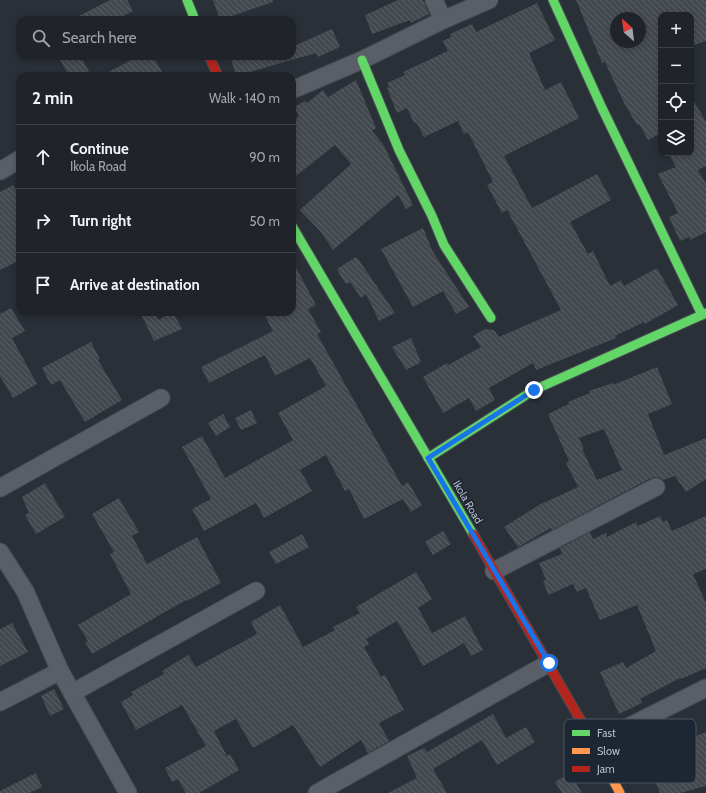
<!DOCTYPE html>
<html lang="en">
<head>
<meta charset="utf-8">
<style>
	:root { --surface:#20242a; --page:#2d3036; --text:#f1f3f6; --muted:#a2a4a8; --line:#3d4147 }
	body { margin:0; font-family:Cabin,sans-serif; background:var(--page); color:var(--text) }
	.controls { position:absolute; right:12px; top:12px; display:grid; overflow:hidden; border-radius:8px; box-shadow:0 2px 6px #0003 }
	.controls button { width:36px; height:36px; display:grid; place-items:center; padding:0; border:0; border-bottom:1px solid var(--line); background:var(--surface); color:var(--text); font:20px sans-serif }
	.compass { position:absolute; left:610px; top:12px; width:36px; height:36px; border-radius:50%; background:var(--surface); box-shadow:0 2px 6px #0003; rotate:332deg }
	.stop { position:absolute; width:12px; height:12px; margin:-9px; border:3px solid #1a73e8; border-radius:50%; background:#fff }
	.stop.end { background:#1a73e8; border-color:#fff; box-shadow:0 1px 4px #0008 }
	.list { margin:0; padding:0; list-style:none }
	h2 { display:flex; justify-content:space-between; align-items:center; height:52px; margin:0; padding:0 16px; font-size:17px }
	h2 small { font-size:13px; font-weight:400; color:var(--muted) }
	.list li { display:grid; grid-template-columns:26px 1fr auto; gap:12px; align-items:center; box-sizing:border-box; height:64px; padding:0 16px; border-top:1px solid var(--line) }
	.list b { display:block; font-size:15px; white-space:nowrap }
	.list p { margin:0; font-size:13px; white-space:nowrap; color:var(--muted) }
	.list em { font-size:13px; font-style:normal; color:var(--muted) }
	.icon { flex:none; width:22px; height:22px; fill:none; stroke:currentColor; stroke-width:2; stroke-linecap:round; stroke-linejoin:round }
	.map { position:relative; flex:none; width:706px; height:793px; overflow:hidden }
	.search { position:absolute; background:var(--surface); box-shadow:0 2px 6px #0003; left:16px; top:16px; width:280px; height:44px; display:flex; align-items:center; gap:10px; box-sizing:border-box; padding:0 14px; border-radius:12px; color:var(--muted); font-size:15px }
	.panel { position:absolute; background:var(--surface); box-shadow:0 2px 6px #0003; left:16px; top:72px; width:280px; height:244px; border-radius:12px }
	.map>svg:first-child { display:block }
</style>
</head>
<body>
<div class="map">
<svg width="706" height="793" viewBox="0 0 706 793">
	<defs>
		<pattern id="building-back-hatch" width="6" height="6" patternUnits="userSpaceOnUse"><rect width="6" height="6" fill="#444950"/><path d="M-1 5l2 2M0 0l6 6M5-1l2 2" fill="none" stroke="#5d6168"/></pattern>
	</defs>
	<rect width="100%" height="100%" fill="#2a3038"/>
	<g fill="url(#building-back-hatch)" fill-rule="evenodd">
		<path d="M110,0H127L133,11L115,20H71Z"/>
		<path d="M213,0H273V2L220,20Z"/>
		<path d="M398,0H423L429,14L411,23L410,20L372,34L365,15Z"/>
		<path d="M576,0H706V41L691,46V15H661V133L648,140L639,124L637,125L624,103L605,62L602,63ZM616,18H640V42H616Z"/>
		<path d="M537,3L555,40L529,53L545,90L561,82L579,118L504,156L532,208L597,174L611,200L570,222L588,254L593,251L610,286L621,280L624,286L657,268L678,305L645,324L644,322L615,336L616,338L536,370L533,363L489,388L495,400L476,411L469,398L443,413L423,377L447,363L448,365L481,347L473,336L485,329L494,330L499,337L561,310L507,210L502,213L487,185L493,182L468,132L464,134L458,121L424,137L416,122L414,123L407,108L397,113L387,88L389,87L387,83L405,75L403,72L448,51L443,41L451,37L450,34L472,24L476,32Z"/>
		<path d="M332,29L340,47L318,57L316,53L236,76L230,56H292V47Z"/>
		<path d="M58,56H81L91,76H69Z"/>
		<path d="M138,56H153L164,76H101Z"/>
		<path d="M356,80L376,128L372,131L383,144L413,205L406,209L398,195L333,250L321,232L300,210L351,164L335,145L292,179V122L299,116L294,107L305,101L307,103L323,90L328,97Z"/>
		<path d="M691,96L706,122V166L698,170L706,184V232L690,240L689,237L680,241L669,217L678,213L658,174L676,167L668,153H691Z"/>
		<path d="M13,185L20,197V260L0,270V192Z"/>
		<path d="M423,228L433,252L469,307L456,314L443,291L413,307L381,249Z"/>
		<path d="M356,257L359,260L395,313L379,321L366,294L361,298L350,282L346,284L341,277L337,269Z"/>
		<path d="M292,260L316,305L308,309L321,332L317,334L402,486L408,482L422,505L411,512L403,499L364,519L349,489L345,491L326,455L300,470L312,491L264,518L256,503L204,531L192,509L211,499L182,447L202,436L225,478L293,440L278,413L326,386L310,358L275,376L265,355L209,383L201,367L273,331L263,312H292Z"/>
		<path d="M11,308L25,331L12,338L37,384L13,398L0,376V314Z"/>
		<path d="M140,312H154L158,320L173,312L182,329L154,341Z"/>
		<path d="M411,338L421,362L406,370L392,347Z"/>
		<path d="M91,342L100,359L98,360L122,400L85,422L60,380L51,385L42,368Z"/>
		<path d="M657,367L672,404L648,414L664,455L706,438V479L686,492L675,476L663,480L657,477L651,478L552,530L551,528L518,547L504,527L539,505L578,487L566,463L569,461L548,414L569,404L568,402L590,393L589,391L613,383V385ZM604,429L622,470L597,480L582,449H584L579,438Z"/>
		<path d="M251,410L257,423L241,430L235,418Z"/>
		<path d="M223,414L230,427L216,436L208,423Z"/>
		<path d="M45,483L65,517L36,534L25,515L29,513L22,497Z"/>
		<path d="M119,498L139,532L132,536L147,564L197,537L221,583L187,601L186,600L92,654L85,642L88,641L78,625L131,594L110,554L114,552L92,514Z"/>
		<path d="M660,516L663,522L667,520L672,531L706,516V569L693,574L706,603V668L681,679L680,678L640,699L642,703L619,714L600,672L623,662L626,668L656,651L637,605L600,620L586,588L577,592L573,584L548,595L543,581L546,580L539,563L562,554L560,548L590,532L593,539L606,533L607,537L636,522L638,526Z"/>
		<path d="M443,531L451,544L433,555L425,542Z"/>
		<path d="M302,534L309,547L276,564L269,552Z"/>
		<path d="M416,572L432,599L418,608L432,633L465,616L483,650L471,656L464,643L423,666L397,621L366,639L369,644L364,647L381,677L385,675L404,710L379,723L389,741L368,753L361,740L320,767L293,725L253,748L236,719L214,731L227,756L230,754L239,770L199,793H186L178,779L172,782L165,768L206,746L182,705L136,730L121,702L133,695L131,692L164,674L162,671L188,655L196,667L257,634L251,622L280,605L303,647L335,630L333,627L360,613L356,607Z"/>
		<path d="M12,623L28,652L0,666V629Z"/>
		<path d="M54,689L64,709L50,716L41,696Z"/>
		<path d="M493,714L506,738L526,727L535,742L497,765L482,740L433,769L447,793H388L417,778L407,756L424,748L427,752Z"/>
		<path d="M652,732L656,740L682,732L684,741L706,732V786L680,793H660L636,739Z"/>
		<path d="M36,773L42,787L29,793H0V791Z"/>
		<path d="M570,773L582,793H562L555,782Z"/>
	</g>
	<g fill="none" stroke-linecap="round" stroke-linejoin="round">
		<g stroke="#484c53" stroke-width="19">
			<g id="street">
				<path d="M434,0L443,20"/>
				<path d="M292,90L362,60L443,20L489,0"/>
				<path d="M0,171L20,159"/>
				<path d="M0,488L161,398"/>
				<path d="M0,552L25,591L60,671L128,793"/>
				<path d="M494,571L656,487"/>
				<path d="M72,693L256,591"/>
				<path d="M0,702L60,671"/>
				<path d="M594,744L706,688"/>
				<path d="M317,793L549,663"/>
			</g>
		</g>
		<g stroke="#484c53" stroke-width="11">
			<g id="fast">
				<path d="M187,0L195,20"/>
				<path d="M553,0L602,108L702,315"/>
				<path d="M362,60L399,150L432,216L444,245L491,318"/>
				<path d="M292,226L473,534"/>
				<path d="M428,458L534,390L706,313"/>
			</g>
		</g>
		<g stroke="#484c53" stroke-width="11">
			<path id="slow" d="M581,721L620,793"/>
		</g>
		<g stroke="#484c53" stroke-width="11">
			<g id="jam">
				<path d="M209,56L218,76"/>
				<path d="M473,534L581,721"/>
			</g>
		</g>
		<use href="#street" stroke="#5a5e66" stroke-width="17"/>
		<use href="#fast" stroke="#63d668" stroke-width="9"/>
		<use href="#slow" stroke="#ff974d" stroke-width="9"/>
		<use href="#jam" stroke="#b3261e" stroke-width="9"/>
	</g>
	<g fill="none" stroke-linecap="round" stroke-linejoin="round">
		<path stroke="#1a73e8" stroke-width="5" d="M534,390L428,458L549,663"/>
	</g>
	<g text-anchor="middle" stroke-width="3" stroke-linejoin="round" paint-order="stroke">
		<g font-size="11" fill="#b4bcc9" stroke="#1d2633">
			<text transform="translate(468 502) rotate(60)" y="4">Ikola Road</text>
		</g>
	</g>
	<rect x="564" y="719" width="132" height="64" rx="6" fill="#1d2633" stroke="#4a5360" stroke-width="1"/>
	<rect x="572" y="730" width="18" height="6" fill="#63d668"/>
	<rect x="572" y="748" width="18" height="6" fill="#ff974d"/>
	<rect x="572" y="766" width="18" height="6" fill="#b3261e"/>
	<g font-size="11" fill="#b4bcc9">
		<text x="597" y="737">Fast</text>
		<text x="597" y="755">Slow</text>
		<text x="597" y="773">Jam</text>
	</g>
</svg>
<div class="controls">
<button>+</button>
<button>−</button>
<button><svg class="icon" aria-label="locate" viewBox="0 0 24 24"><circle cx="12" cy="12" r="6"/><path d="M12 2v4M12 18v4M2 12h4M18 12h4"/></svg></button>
<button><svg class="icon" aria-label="layers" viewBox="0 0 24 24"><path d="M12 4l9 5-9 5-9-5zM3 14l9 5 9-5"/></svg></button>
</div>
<svg class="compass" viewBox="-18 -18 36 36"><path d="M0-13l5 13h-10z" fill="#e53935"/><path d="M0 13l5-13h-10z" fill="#a2a4a8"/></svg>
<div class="stop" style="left:549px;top:663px"></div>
<div class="stop end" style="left:534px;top:390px"></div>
<div class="search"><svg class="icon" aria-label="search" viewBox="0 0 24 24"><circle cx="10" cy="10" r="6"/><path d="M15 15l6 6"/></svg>Search here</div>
<section class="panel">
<h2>2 min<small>Walk · 140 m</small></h2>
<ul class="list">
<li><svg class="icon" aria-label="ahead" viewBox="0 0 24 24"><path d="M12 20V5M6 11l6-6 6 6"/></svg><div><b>Continue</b><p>Ikola Road</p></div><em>90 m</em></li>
<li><svg class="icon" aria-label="right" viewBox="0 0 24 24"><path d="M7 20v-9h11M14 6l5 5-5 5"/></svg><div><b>Turn right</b></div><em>50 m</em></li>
<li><svg class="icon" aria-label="arrive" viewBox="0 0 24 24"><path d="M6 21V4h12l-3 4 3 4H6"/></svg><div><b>Arrive at destination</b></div></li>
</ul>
</section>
</div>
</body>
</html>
